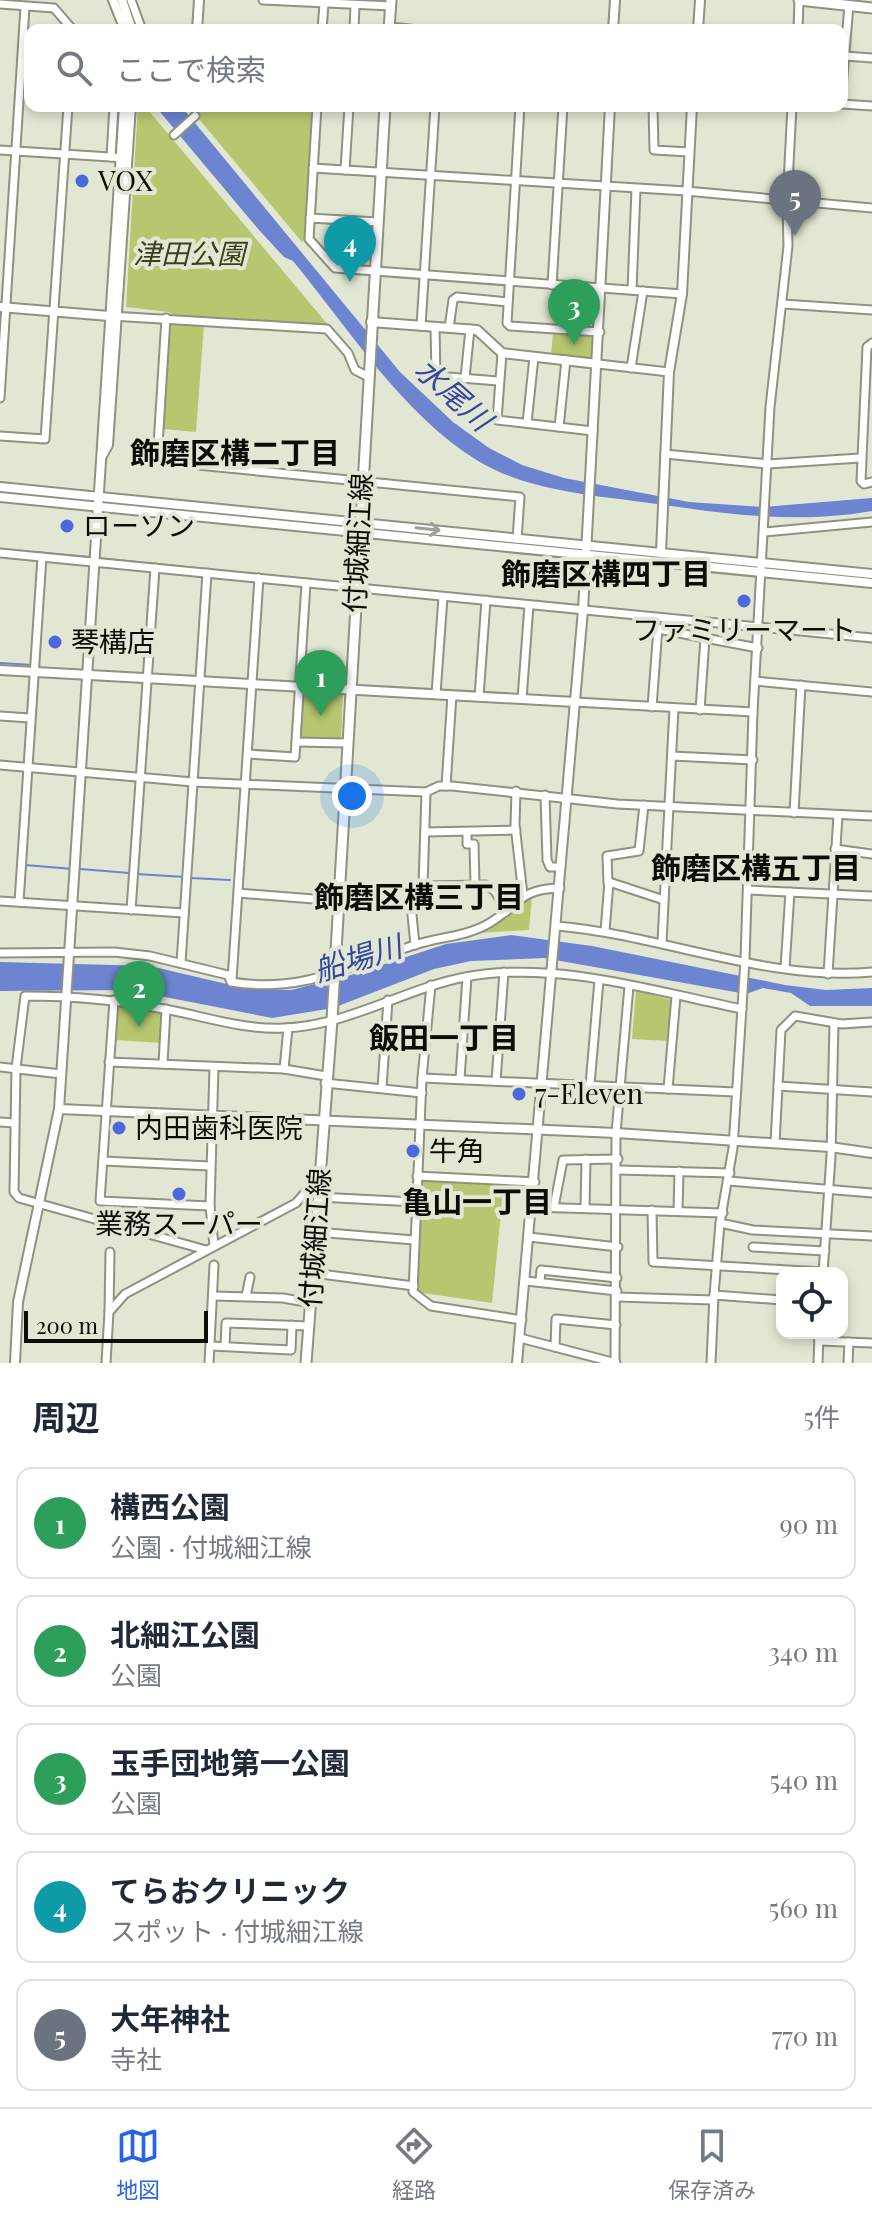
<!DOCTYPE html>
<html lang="ja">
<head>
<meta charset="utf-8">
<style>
	:root { --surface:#fff; --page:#f2f2f3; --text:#1f2937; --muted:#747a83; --line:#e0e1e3; --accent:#2563eb }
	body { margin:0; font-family:"Playfair Display","Noto Sans JP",serif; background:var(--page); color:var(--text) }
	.controls { position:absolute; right:24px; bottom:24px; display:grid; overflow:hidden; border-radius:16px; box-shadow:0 4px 12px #0003 }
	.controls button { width:72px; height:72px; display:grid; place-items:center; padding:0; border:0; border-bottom:2px solid var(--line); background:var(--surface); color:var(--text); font:40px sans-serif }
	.scale { position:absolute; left:24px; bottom:20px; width:184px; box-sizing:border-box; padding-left:8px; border:4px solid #0c0d07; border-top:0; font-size:22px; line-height:28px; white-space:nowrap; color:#0c0d07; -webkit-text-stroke:6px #e1e7d2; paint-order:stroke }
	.you { position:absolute; left:352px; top:796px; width:28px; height:28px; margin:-20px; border:6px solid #fff; border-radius:50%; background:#1a73e8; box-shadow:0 0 0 12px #1a73e833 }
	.badge { display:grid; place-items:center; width:52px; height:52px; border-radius:50%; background:var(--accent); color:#fff; font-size:26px; font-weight:700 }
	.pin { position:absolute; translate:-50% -66px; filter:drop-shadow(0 2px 4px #0008) }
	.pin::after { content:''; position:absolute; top:42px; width:28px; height:24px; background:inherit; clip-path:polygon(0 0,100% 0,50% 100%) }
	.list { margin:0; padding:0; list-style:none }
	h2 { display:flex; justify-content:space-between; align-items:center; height:104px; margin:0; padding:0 32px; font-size:34px }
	h2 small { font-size:26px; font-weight:400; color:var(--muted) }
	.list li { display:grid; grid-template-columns:52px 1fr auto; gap:24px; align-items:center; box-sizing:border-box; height:112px; margin:0 16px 16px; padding:0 16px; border:2px solid var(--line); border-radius:16px }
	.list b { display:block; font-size:30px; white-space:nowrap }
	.list p { margin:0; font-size:26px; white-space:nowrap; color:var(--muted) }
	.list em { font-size:26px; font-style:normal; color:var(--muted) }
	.icon { flex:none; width:44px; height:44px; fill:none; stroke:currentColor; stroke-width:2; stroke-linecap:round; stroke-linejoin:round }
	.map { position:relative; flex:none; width:872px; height:1363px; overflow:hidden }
	.search { position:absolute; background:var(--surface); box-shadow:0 4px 12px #0003; left:24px; right:24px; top:24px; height:88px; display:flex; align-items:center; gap:20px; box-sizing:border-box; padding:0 28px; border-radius:16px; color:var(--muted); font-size:30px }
	.sheet { height:744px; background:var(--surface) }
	nav { display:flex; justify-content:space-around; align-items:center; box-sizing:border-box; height:112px; border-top:2px solid var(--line); background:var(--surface); font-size:22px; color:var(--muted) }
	nav a { display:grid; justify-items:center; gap:4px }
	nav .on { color:var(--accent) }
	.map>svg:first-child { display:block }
</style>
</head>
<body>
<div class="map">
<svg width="872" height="1363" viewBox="0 0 872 1363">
	<rect width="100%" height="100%" fill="#e1e7d2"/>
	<g fill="#b6c770">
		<path d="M138,106L149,111L329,326L172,316L169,312L126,307Z"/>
		<path d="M188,106H315L306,239L302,242Z"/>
		<path d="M171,323L204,325L196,432L163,429Z"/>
		<path d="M553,332L596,334L595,361L551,356Z"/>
		<path d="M302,692L343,693L341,741L299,740Z"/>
		<path d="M532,896L529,930L477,933L509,914L522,898Z"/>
		<path d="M636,990L671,1000L669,1041L632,1039Z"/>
		<path d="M118,1004L163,1012L162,1043L114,1040Z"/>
		<path d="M423,1179L504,1183L492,1303L416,1292L420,1183Z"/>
	</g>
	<g fill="#6d84d0">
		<path d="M155,106H181L400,372L453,422L489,448L522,465L564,478L689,502L763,507L872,498V511C791,525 722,513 642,502C589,495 526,490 478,461C402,414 349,329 293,261L284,257L259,230Z"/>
		<path d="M511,935L592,946L785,985L826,990L872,988V1006H810L791,993L763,988L746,994L544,958L471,961L434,969L333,1008L272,1018L129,990L0,991V962L150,966L248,989L291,990L351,975L446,944Z"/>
	</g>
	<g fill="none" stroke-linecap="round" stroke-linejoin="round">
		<g stroke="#6d84d0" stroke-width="2">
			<path d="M0,549L90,557"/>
			<path d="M97,558L337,582"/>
			<path d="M364,585L375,586"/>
			<path d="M520,600L574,605"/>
			<path d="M588,607L654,613"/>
			<path d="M0,663L33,665"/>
			<path d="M38,667L45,562"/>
			<path d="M32,759L38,674"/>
			<path d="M25,865L73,869"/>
			<path d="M80,869L129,873"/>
			<path d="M136,874L185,877"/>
			<path d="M191,878L230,880"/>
			<path d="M0,905H22"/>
		</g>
		<g stroke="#8e927f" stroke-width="11">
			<g id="minor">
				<path d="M131,0L142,30"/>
				<path d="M263,0L391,6"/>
				<path d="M0,4L54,8L73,30"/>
				<path d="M390,27L419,30"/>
				<path d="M322,30L324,4"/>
				<path d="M354,30L355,5"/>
				<path d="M798,30L799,0"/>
				<path d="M845,56L872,58"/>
				<path d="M842,88L849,5"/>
				<path d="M842,104L872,106"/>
				<path d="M317,106L309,239L335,268L682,294"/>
				<path d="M520,106L507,323L510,326L600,332"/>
				<path d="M653,106L654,150L689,152"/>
				<path d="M174,135L195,116"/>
				<path d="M0,150L126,158"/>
				<path d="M111,157L114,106"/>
				<path d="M313,168L686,191L872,208"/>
				<path d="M345,170L349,106"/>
				<path d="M310,218L377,222"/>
				<path d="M552,285L563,106"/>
				<path d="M632,290L636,189"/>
				<path d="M783,304L872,310"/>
				<path d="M111,316L327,329L348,353L355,370L367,376"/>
				<path d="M166,318L157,461L520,497L517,539"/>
				<path d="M421,326L435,106"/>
				<path d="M435,327L436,376L498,381"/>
				<path d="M449,328L453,300L457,297L508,302"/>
				<path d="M872,343L867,347L861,481L864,484L872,482"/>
				<path d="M502,353L497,420L593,431"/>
				<path d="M598,364L669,372"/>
				<path d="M631,368L643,291"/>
				<path d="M465,378L470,329"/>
				<path d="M0,398L25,7"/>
				<path d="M527,423L534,357"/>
				<path d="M559,427L566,360"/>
				<path d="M0,436L45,439L68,106"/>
				<path d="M665,454L768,464L860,458"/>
				<path d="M765,532L872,522"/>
				<path d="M0,553L872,638"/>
				<path d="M658,629L705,638L700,710"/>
				<path d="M705,638L758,648"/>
				<path d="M755,681L872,692"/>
				<path d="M436,694L443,597"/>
				<path d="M479,697L486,600"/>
				<path d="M522,699L529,605"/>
				<path d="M575,702L753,712"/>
				<path d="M652,707L658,628"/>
				<path d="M0,716L30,718"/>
				<path d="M296,742L346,743"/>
				<path d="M248,754L295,757L306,583"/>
				<path d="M672,756L753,760"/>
				<path d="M0,765L193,782L426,792L439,786H452L617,804L872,816"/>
				<path d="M446,786L452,695"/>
				<path d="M516,791L515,825L523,895"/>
				<path d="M545,795L547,860L550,867H561"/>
				<path d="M794,813L801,685"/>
				<path d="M425,832L516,830"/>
				<path d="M467,832V844H474L475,885"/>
				<path d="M835,849L872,854"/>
				<path d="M608,883L607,856L639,851L644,805"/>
				<path d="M423,886L486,885L495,891L521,884"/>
				<path d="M749,890L872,896"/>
				<path d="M495,891L506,912"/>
				<path d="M238,893L339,901"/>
				<path d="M0,901L184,913"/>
				<path d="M19,902L42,557"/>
				<path d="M131,910L155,568"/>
				<path d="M557,926C661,935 769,982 872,972"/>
				<path d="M605,931L609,882L664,900"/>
				<path d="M662,942L674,708"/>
				<path d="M415,945L410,895L411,890L423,886L426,792"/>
				<path d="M0,953L114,952L150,956L228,975L231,982C305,994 348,965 415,945C438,937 464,937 486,925C518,908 516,889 560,888"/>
				<path d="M181,963L207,573"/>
				<path d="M785,968L790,892"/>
				<path d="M828,974L838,815"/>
				<path d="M232,980L259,578"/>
				<path d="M431,985L422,1078L413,1292L431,1306L522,1320"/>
				<path d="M114,1000L100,1201L210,1206"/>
				<path d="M109,1062L284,1069L288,1028"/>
				<path d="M163,1064L166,1009"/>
				<path d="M0,1067L61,1074"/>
				<path d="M284,1069L326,1076"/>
				<path d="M422,1078L735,1092"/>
				<path d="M460,1079L467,977"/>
				<path d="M496,1081L504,972"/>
				<path d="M325,1083L422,1093"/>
				<path d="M590,1085L599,980"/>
				<path d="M778,1086L872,1092"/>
				<path d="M382,1088L388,1000"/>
				<path d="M668,1089L676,996"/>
				<path d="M0,1122L14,1123"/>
				<path d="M775,1143L781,1030L795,1016L842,1024L872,1022"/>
				<path d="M103,1161L210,1166"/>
				<path d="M618,1170L730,1173"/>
				<path d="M417,1176L535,1182"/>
				<path d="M729,1181L872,1193"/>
				<path d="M318,1197L415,1202"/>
				<path d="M532,1207L723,1213"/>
				<path d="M554,1207L563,1160L618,1159"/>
				<path d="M585,1208L586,1159"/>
				<path d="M652,1210L653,1262L823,1272"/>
				<path d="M678,1211L679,1171"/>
				<path d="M720,1223L753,1230L872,1236"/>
				<path d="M316,1232L414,1240"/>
				<path d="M529,1237L618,1247"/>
				<path d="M214,1245L210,1206L214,1067"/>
				<path d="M753,1247L825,1251"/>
				<path d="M206,1250L19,1198L14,1192L16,1068L25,996C72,996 118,1000 164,1009C204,1016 242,1030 284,1028C347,1026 404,989 465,977C556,960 653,991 742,1009"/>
				<path d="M313,1273L414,1286"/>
				<path d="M823,1273L831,1156L834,1023"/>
				<path d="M526,1281L617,1291"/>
				<path d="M540,1282L541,1270L617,1278"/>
				<path d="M714,1295L782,1300"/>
				<path d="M214,1296L283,1298L311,1303"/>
				<path d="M246,1296L250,1277"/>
				<path d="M617,1297L713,1300"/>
				<path d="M109,1312L110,1252"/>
				<path d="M520,1338L616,1363"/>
				<path d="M819,1341L872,1343"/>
				<path d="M211,1346L291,1350L292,1325"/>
				<path d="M225,1346L226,1323L309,1326"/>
				<path d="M555,1347L556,1319L616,1325"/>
				<path d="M106,1363L109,1312L125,1294L296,1203L318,1178"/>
				<path d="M209,1363L214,1265"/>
				<path d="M615,1363L616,1133L629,986"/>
				<path d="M711,1363L714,1295L720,1223L733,1148L745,960L753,712L770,407L788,246L787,203L792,106"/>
				<path d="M818,1363L819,1333"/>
				<path d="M848,1363L849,1342"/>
			</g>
		</g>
		<g stroke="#8e927f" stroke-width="12">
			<g id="tertiary">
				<path d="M113,0L125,30"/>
				<path d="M122,0L132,30"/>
				<path d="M197,30L199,0"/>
				<path d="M613,30L615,0"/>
				<path d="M698,30L700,0"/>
				<path d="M0,307L109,316"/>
				<path d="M371,322L477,330L502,353L598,364"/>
				<path d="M102,456L108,445L131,106"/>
				<path d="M0,487L872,574"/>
				<path d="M0,497L872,583"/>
				<path d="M661,552L669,372L682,294L692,106"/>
				<path d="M0,670L575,702"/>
				<path d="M59,1109L616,1133L830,1147L872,1153"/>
				<path d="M15,1363L18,1302L59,1109L124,106"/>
				<path d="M517,1363L583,610L610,106"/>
			</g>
		</g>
		<g stroke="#8e927f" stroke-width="13">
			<g id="secondary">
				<path d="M799,0L872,8"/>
				<path d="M389,30L391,0"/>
				<path d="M306,1363L332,1020L385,106"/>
			</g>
		</g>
		<use href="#minor" stroke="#fff" stroke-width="7"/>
		<use href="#tertiary" stroke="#fff" stroke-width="8"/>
		<use href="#secondary" stroke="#fff" stroke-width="9"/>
	</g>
	<defs><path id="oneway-shaft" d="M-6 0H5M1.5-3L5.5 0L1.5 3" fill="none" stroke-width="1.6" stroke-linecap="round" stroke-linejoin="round" transform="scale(2)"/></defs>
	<use stroke="#9e9e9c" href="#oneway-shaft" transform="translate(428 529) rotate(6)"/>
	<g fill="#4d67dc" stroke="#e1e7d2" stroke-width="3">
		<circle cx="82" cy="181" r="8"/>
		<circle cx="67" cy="526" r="8"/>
		<circle cx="744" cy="601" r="8"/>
		<circle cx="55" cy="642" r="8"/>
		<circle cx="519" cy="1094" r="8"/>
		<circle cx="119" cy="1128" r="8"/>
		<circle cx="413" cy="1151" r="8"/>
		<circle cx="179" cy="1194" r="8"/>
	</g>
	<g text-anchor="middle" stroke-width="8" stroke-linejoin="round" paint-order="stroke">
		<g font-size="28" fill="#0c0d07" stroke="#e1e7d2" text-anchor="start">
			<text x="98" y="191">VOX</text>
			<text x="83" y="536">ローソン</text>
			<text x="744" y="640" text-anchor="middle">ファミリーマート</text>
			<text x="71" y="652">琴構店</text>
			<text x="535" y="1104">7-Eleven</text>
			<text x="135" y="1138">内田歯科医院</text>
			<text x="429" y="1161">牛角</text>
			<text x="179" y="1234" text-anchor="middle">業務スーパー</text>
		</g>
		<g font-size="28" font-style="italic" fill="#3a411b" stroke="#e1e7d2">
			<text x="189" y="264">津田公園</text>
		</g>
		<g font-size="28" fill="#0c0d07" stroke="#e1e7d2">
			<text transform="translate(358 543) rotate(-87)" y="10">付城細江線</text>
			<text transform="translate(315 1238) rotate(-86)" y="10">付城細江線</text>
		</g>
		<g font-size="30" font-style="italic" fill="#3346a0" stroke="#e1e7d2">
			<text transform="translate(453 395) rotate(42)" y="10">水尾川</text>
			<text transform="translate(358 959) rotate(-17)" y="10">船場川</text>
		</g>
		<g font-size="30" font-weight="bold" fill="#0c0d07" stroke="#e1e7d2">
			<text x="235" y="464">飾磨区構二丁目</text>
			<text x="606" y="585">飾磨区構四丁目</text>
			<text x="756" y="879">飾磨区構五丁目</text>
			<text x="419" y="908">飾磨区構三丁目</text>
			<text x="444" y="1049">飯田一丁目</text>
			<text x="477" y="1213">亀山一丁目</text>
		</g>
	</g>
</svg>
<div class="controls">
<button><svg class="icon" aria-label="locate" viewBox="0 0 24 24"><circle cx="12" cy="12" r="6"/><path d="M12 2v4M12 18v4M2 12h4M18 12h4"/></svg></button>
</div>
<div class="scale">200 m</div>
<div class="you"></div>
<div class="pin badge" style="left:321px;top:716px;background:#2e9e5b">1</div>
<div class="pin badge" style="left:139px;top:1027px;background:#2e9e5b">2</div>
<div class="pin badge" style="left:574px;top:345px;background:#2e9e5b">3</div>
<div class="pin badge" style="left:350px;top:282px;background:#0f9aa8">4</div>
<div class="pin badge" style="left:795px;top:236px;background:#6b7280">5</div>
<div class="search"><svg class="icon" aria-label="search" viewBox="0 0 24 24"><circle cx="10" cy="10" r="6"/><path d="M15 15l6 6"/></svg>ここで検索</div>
</div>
<section class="sheet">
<h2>周辺<small>5件</small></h2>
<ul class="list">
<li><span class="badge" style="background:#2e9e5b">1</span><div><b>構西公園</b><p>公園 · 付城細江線</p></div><em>90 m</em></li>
<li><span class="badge" style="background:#2e9e5b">2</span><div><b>北細江公園</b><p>公園</p></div><em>340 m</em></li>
<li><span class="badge" style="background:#2e9e5b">3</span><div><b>玉手団地第一公園</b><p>公園</p></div><em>540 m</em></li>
<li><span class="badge" style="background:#0f9aa8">4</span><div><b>てらおクリニック</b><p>スポット · 付城細江線</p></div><em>560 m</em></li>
<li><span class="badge" style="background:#6b7280">5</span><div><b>大年神社</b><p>寺社</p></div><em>770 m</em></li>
</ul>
</section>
<nav>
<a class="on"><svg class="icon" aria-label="map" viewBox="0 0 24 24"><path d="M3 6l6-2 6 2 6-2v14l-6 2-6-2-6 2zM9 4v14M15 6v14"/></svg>地図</a>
<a><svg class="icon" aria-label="directions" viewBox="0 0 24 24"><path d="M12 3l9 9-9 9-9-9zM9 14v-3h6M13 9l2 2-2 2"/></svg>経路</a>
<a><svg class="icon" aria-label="saved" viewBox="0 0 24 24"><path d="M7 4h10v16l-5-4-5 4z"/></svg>保存済み</a>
</nav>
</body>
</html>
